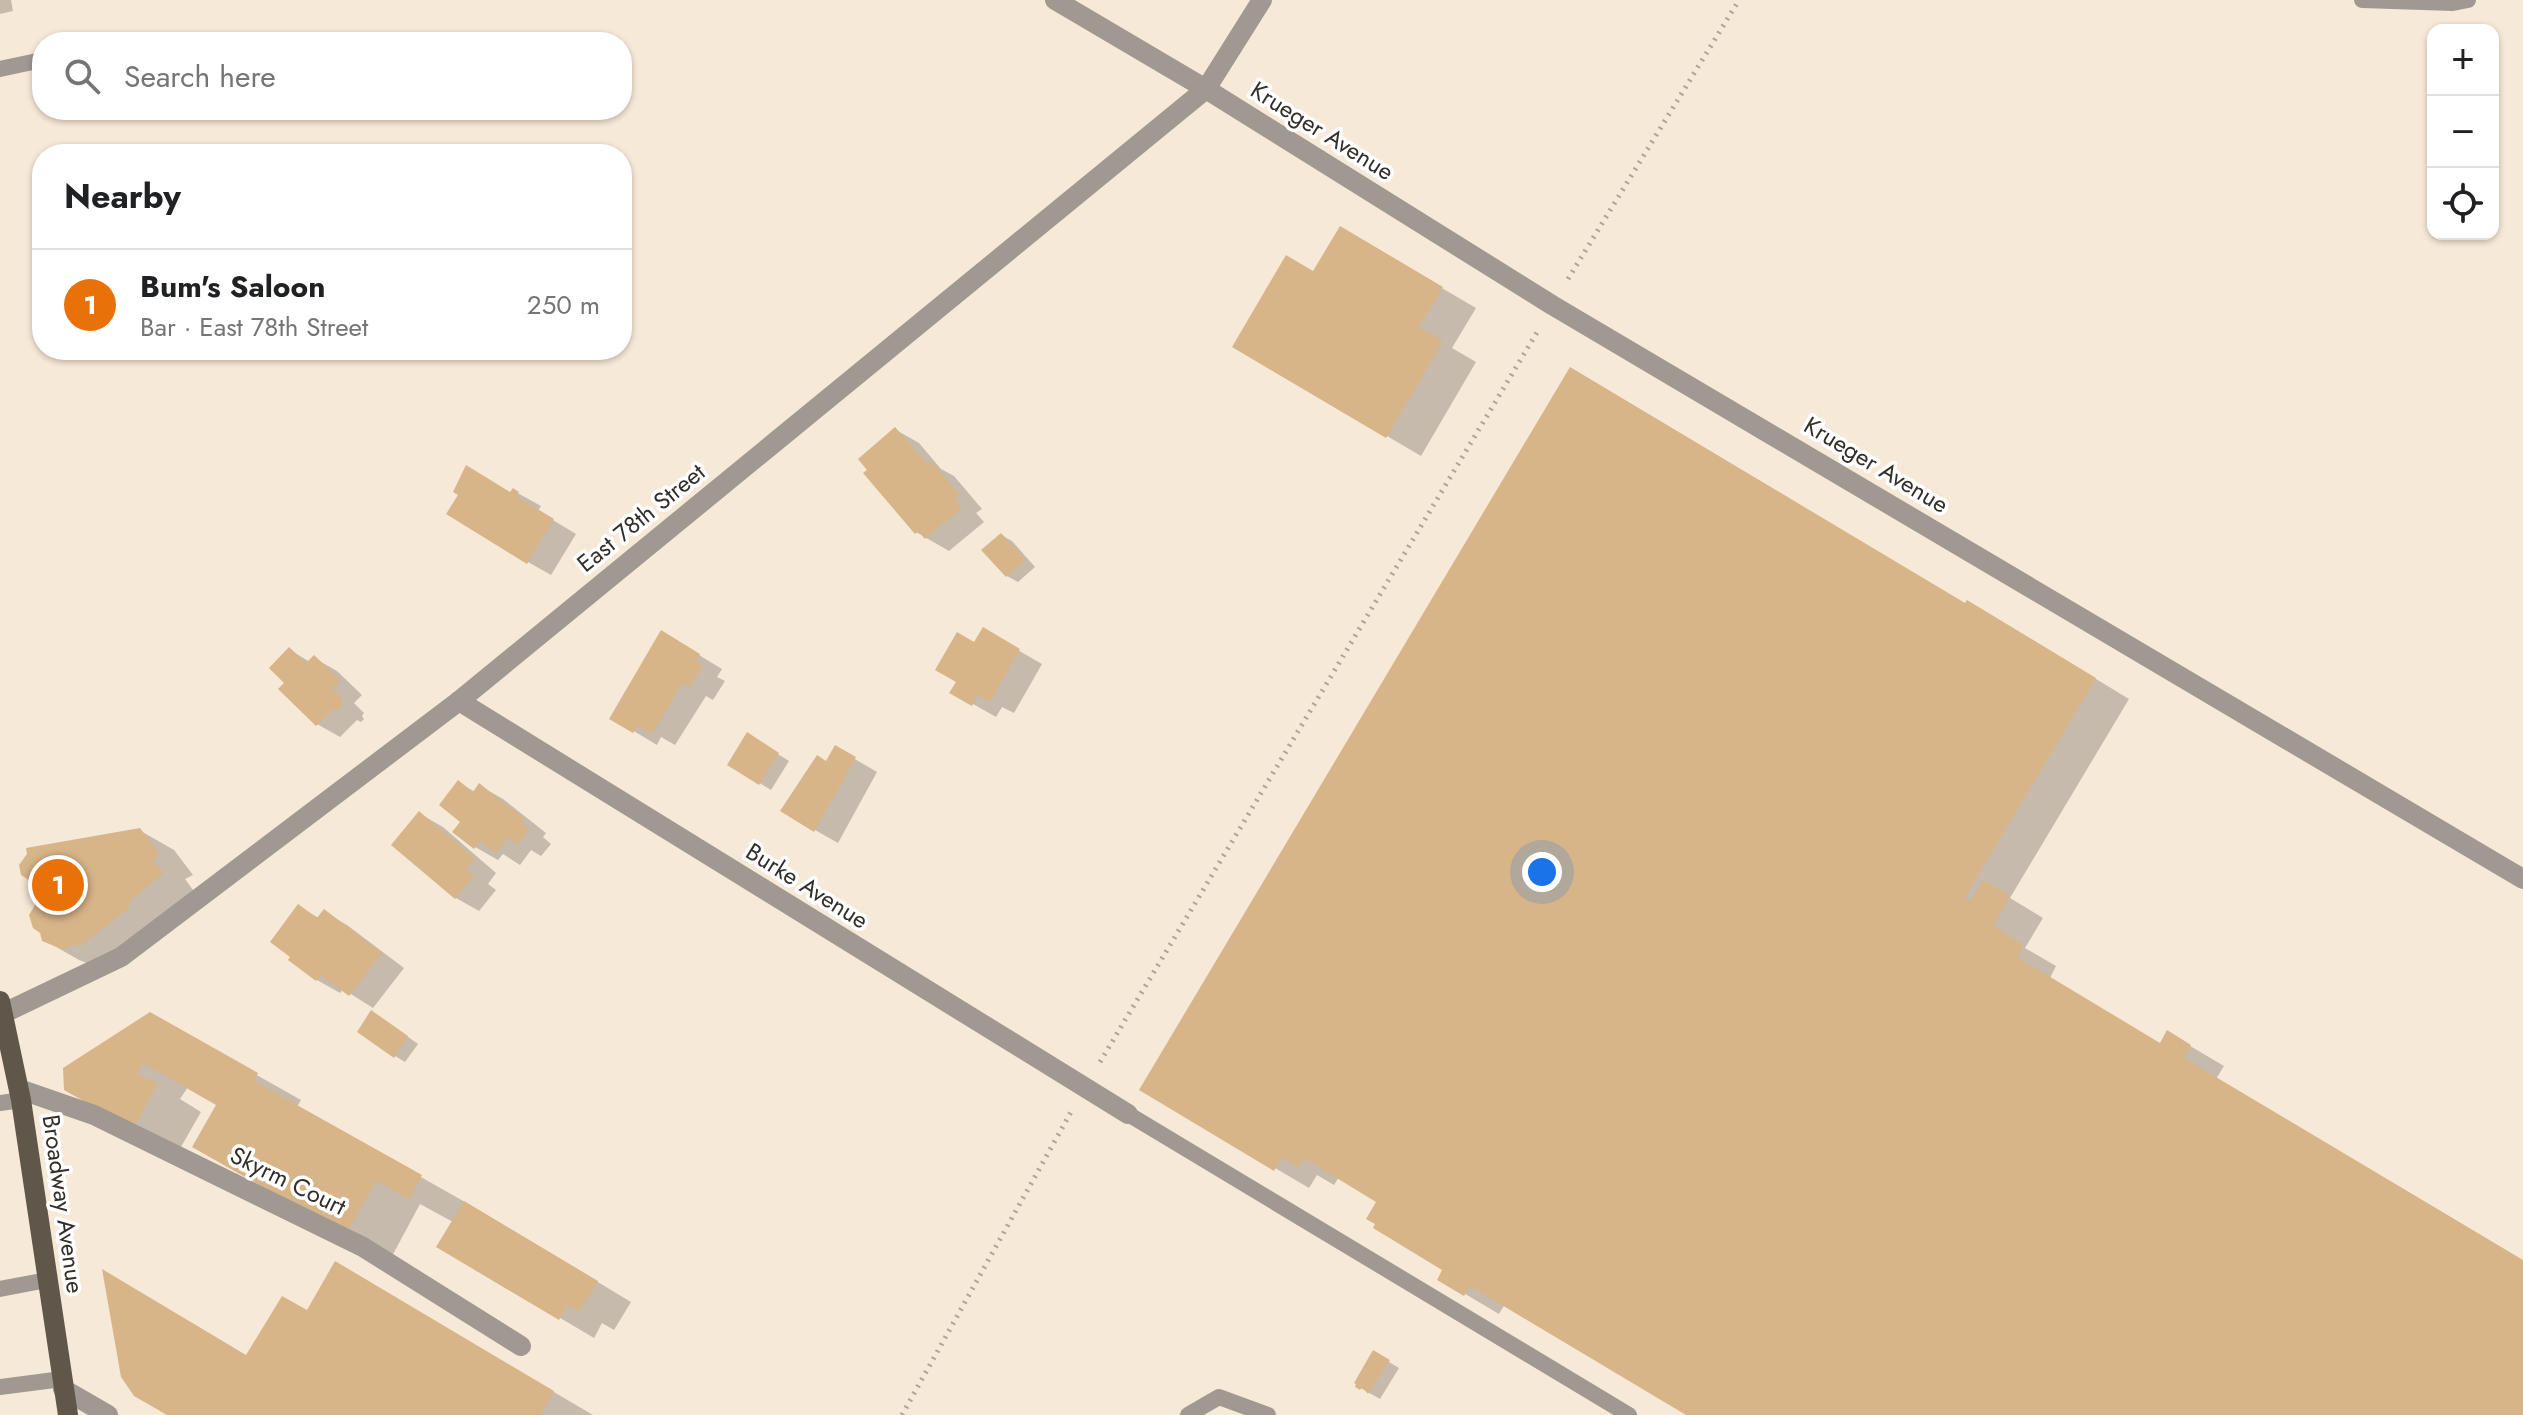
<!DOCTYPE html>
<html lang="en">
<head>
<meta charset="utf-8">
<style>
	:root { --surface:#fff; --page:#f2f2f2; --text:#202124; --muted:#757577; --line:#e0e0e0; --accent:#2563eb }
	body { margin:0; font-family:Jost,sans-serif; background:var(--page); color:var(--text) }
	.controls { position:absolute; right:24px; top:24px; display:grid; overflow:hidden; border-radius:16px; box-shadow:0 2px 6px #0004 }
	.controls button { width:72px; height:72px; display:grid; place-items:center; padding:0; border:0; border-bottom:2px solid var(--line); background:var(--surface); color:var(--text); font:40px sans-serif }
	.you { position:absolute; left:1542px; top:872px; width:28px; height:28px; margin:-20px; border:6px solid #fff; border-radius:50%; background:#1a73e8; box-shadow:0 0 0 12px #1a73e833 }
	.badge { display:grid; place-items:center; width:52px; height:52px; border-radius:50%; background:var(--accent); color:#fff; font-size:26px; font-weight:700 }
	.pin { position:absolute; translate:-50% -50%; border:4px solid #fff; box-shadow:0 2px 8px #0006 }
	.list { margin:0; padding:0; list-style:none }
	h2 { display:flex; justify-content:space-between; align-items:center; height:104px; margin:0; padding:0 32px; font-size:34px }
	h2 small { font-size:26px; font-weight:400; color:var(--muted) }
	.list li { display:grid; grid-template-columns:52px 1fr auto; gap:24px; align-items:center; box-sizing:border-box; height:112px; padding:0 32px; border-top:2px solid var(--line) }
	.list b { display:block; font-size:30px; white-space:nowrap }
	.list p { margin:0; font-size:26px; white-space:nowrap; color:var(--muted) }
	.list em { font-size:26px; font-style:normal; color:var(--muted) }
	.icon { flex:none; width:44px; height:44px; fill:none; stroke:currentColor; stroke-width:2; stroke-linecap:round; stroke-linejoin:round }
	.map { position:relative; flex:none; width:2523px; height:1415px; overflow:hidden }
	.search { position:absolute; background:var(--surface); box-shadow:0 2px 6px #0004; left:32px; top:32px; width:600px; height:88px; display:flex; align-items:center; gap:20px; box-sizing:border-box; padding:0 28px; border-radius:32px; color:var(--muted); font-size:30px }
	.panel { position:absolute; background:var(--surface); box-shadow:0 2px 6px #0004; left:32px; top:144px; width:600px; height:216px; border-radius:32px }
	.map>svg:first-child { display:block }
</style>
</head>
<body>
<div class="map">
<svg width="2523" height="1415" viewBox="0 0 2523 1415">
	<rect width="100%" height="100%" fill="#f7e9d8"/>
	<g fill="#0003">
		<path d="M0,0H11L13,11L0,14Z"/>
		<path d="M1341,229L1476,308L1452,348L1476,362L1421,456L1234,346L1314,273Z"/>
		<path d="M896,430L919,443L941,469L954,476L982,509L976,513L984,522L949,551L916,532Z"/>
		<path d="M514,491L541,506L538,511L576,534L551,575L528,562L511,494Z"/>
		<path d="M1001,535L1012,541L1035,567L1018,582L1007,576Z"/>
		<path d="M1966,605L2002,622L2129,699L2010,898L2043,918L2025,948L2056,966L2050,978L2161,1045L2168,1033L2202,1053L2224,1066L2216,1079L2523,1262V1415H1690L1505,1304L1499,1314L1440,1279L1445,1270L1379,1201L1339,1177L1334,1185L1317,1175L1309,1188L1142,1089Z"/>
		<path d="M983,630L1042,664L1014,713L1002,707L996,717L952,692Z"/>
		<path d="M661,632L722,669L717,677L725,681L713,700L706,696L675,745L661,737L657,745L612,718Z"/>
		<path d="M290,650L310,662L314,658L337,671L362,695L354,703L364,713L362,716L364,719L361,722L357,720L340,737L317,724L287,683Z"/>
		<path d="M747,735L789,761L771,790L729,764Z"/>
		<path d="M836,748L877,772L838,843L815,830L827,763Z"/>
		<path d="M459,783L475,792L480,786L503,799L546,833L543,837L551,844L541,856L531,850L520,865L503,854L498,860L475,847L463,822Z"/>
		<path d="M420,814L443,827L496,873L488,884L496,890L479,911L456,898L394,844Z"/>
		<path d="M139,830L174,850L193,875L185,879L196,894L100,968L79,960L44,940Z"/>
		<path d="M299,907L319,918L324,912L347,925L404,968L373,1008L343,989L340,993L317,980L291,960Z"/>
		<path d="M150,1015L301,1100L297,1107L465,1202L631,1302L614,1330L602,1323L594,1338L439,1246L453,1222L420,1204L391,1258L239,1172L219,1104L188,1087L180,1099L201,1112L178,1152L66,1089Z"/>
		<path d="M383,1019L418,1044L405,1062L395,1056Z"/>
		<path d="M380,1290L593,1415H170L247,1357Z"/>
		<path d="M1374,1353L1399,1368L1380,1399L1357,1386Z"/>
	</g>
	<g fill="#d8b489">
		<path d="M1340,226L1443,287L1419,327L1443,341L1386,438L1232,347L1286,255L1313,271Z"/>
		<path d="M1570,367L1965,603L1967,600L2096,678L1965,897L1971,901L1983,880L2010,896L1993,926L2023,945L2017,957L2160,1043L2167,1030L2191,1045L2184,1058L2523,1260V1415H1686L1470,1286L1464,1296L1437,1280L1442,1270L1373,1228L1375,1224L1366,1219L1376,1202L1304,1158L1299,1167L1282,1157L1274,1171L1139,1090Z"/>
		<path d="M895,427L927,464L931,461L960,495L955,499L962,508L925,539L918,531L915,534L863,473L867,470L858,459Z"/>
		<path d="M466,465L510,492L513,488L519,492L516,496L554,519L527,564L446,514L458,495L453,492Z"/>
		<path d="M1001,533L1026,560L1006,577L981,550Z"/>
		<path d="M983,627L1020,649L990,702L978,695L972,706L949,693L956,682L935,670L957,632L974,642Z"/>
		<path d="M661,630L700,654L696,662L703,666L689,688L682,684L652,734L638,726L633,733L609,719Z"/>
		<path d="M289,647L306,663L314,655L341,681L333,689L343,699L340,702L343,705L337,711L334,708L316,726L278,689L284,683L269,668Z"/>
		<path d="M747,732L779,753L759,785L727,765Z"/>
		<path d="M835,745L856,757L814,832L780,811L817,755L826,761Z"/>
		<path d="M458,780L473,792L479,783L524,819L521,823L530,829L517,845L508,837L496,853L480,841L474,849L452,832L460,822L439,805Z"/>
		<path d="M419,811L475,859L466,869L474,876L455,899L391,845Z"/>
		<path d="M140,828L160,855L153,859L163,874L130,900L129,908L80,946L71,945L64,950L42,941L40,933L33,928L29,915L35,905L30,881L21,875L19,865L27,854L26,848Z"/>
		<path d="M298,904L317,918L324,909L382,953L349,996L321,975L316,981L288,960L290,957L270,942Z"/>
		<path d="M371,1010L408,1036L394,1058L357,1032Z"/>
		<path d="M150,1012L258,1073L254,1081L422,1175L409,1199L376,1181L346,1234L192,1147L216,1105L143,1063L137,1073L158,1084L133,1129L64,1090L63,1068Z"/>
		<path d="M464,1201L598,1281L579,1312L567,1305L559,1320L436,1247Z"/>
		<path d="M335,1261L554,1391L540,1415H167L134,1396L121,1377L102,1269L246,1355L282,1296L307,1310Z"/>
		<path d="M1373,1350L1390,1360L1368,1394L1362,1387L1360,1390L1355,1387L1356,1384L1354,1383Z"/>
	</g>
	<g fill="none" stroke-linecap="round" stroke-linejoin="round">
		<g stroke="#b0a498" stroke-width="5" stroke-dasharray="2 6" stroke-linecap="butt">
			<path d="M1568,279L1739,0"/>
			<path d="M1100,1062L1539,329"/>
			<path d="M902,1415L1071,1112"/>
		</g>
		<g stroke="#9f9992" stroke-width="16">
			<path d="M2362,0L2453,3L2468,0"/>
			<path d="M126,42L130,41"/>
			<path d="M0,69L42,60"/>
			<path d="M0,1103L21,1100"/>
			<path d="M1128,1114L1629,1415"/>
			<path d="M0,1289L47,1280"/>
			<path d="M0,1387L62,1379"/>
			<path d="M1188,1415L1219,1397L1268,1415"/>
		</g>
		<g stroke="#9f9992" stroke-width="20">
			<path d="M1055,0L1206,89L1552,305L2523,879"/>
			<path d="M459,701L1128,1114"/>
			<path d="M2,1014L121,957L459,701L1206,89L1262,0"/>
			<path d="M19,1089L94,1115L363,1247L521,1346"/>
			<path d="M63,1389L108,1415"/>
		</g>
		<path stroke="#60564a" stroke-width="20" d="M0,1001L21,1100L68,1415"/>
	</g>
	<g text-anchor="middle" stroke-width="7" stroke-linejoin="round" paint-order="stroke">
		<g font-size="24" fill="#342e28" stroke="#fff">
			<text transform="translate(1322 131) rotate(32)" y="8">Krueger Avenue</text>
			<text transform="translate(1876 465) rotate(31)" y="8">Krueger Avenue</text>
			<text transform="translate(641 518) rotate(-39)" y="8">East 78th Street</text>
			<text transform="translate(807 886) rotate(32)" y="8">Burke Avenue</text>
			<text transform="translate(288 1181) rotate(26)" y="8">Skyrm Court</text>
			<text transform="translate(63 1204) rotate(82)" y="8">Broadway Avenue</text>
		</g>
	</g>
</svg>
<div class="controls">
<button>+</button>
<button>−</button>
<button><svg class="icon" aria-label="locate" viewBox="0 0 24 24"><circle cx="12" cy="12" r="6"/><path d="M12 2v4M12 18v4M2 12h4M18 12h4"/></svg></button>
</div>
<div class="you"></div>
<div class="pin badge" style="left:58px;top:885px;background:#e8710a">1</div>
<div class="search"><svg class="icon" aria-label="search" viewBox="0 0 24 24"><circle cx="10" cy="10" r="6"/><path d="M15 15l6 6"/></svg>Search here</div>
<section class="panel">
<h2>Nearby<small></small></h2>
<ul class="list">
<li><span class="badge" style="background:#e8710a">1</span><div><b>Bum's Saloon</b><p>Bar · East 78th Street</p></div><em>250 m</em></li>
</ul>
</section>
</div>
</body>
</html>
